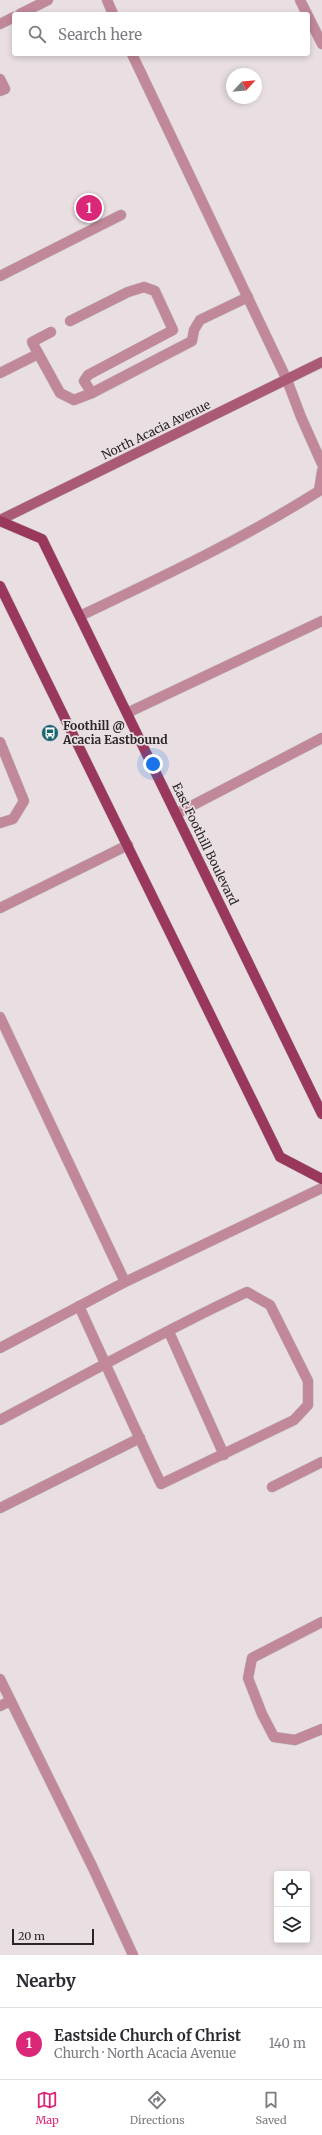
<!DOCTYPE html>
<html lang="en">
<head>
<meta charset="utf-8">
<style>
	:root { --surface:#fff; --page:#f2f2f3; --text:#2b2b33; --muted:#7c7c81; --line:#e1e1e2; --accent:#db2777 }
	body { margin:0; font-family:Merriweather,serif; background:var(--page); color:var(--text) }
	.controls { position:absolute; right:12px; bottom:12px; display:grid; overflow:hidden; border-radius:4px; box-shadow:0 2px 6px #0003 }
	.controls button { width:36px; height:36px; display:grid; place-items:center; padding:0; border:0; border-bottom:1px solid var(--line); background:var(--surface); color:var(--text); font:20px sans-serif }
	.compass { position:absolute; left:226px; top:68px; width:36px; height:36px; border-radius:50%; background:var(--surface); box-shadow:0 2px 6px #0003; rotate:64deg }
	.scale { position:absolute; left:12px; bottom:10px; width:82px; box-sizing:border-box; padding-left:4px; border:2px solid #2a2627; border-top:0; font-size:11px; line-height:14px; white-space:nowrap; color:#2a2627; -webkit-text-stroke:3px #e9dfe2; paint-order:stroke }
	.you { position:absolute; left:153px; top:764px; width:14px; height:14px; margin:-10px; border:3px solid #fff; border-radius:50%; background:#1a73e8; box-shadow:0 0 0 6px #1a73e833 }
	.badge { display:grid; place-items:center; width:26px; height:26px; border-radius:50%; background:var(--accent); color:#fff; font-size:13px; font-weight:700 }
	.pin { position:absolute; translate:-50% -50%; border:2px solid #fff; box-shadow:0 1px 4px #0006 }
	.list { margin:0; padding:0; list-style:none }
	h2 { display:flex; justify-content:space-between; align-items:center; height:52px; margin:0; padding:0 16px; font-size:17px }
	h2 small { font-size:13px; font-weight:400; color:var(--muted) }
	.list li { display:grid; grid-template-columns:26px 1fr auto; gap:12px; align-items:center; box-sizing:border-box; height:72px; padding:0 16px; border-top:1px solid var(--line) }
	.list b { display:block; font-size:15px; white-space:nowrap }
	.list p { margin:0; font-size:13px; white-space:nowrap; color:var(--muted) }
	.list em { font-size:13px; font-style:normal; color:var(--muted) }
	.icon { flex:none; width:22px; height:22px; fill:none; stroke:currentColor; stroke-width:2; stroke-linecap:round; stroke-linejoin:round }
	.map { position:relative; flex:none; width:322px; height:1955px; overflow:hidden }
	.search { position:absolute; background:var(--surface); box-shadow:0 2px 6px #0003; left:12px; right:12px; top:12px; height:44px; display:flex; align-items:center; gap:10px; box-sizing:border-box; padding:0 14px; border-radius:4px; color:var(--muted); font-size:15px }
	.sheet { height:124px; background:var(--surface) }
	nav { display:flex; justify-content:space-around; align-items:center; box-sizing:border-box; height:56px; border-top:1px solid var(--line); background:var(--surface); font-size:11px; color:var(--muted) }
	nav a { display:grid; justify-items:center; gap:2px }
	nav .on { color:var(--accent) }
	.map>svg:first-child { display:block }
</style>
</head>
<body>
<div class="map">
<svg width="322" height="1955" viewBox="0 0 322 1955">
	<rect width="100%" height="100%" fill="#e9dfe2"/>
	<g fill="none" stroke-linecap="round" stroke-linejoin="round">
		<g stroke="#c3babd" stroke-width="11">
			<g id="lane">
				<path d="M107,0L113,14"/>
				<path d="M20,14L48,0"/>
				<path d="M0,24L14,17"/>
				<path d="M132,54L287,380L301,417L322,464"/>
				<path d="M0,79L5,89L0,91"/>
				<path d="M0,276L121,215"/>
				<path d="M70,321L128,292L144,287L155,291L173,330L88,375L84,381L92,393"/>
				<path d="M51,332L32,342L60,393L74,400L92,393L192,341L194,330L200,320L248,297"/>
				<path d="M0,373L38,354"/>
				<path d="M80,616C162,577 243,539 319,491L322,471"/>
				<path d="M127,713L322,621"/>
				<path d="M0,742L24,801L13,819L0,823"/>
				<path d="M176,814L322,738"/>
				<path d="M0,908L128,845"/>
				<path d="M0,1017L125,1282"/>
				<path d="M169,1332L224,1455"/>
				<path d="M0,1348L125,1282L322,1188"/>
				<path d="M0,1420C82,1377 163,1331 247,1292L270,1305L308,1381V1405L294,1420L161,1484C133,1425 106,1365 79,1306"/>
				<path d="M272,1487L322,1462"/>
				<path d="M0,1508L140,1438"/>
				<path d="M322,1622L252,1658L248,1678L262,1714L274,1737L295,1740L322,1729"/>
				<path d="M0,1679L93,1868L133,1955"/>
				<path d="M0,1706L10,1701"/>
			</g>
		</g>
		<g stroke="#c3babd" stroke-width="11">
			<g id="street">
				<path d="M300,0L307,14"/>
				<path d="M308,16L322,44"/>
			</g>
		</g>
		<g stroke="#c3babd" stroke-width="11">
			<path id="secondary" d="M0,520L322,362"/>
		</g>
		<g stroke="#c3babd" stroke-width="11">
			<g id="primary">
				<path d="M0,521L42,539L322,1114"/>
				<path d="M0,586L280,1157L322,1179"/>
			</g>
		</g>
		<use href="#lane" stroke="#c08899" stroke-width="10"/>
		<use href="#street" stroke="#c08899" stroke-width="10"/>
		<use href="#secondary" stroke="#aa5a75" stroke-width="10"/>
		<use href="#primary" stroke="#99375c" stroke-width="10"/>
	</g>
	<defs>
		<g id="bus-disc" transform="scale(0.9)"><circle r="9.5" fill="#1a6670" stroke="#e9dfe2"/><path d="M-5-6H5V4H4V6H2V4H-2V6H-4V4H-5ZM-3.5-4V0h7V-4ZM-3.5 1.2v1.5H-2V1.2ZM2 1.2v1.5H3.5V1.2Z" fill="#fff"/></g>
	</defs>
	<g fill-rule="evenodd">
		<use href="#bus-disc" x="50" y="733"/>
	</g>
	<g text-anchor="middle" stroke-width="3.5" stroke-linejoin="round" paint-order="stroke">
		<g font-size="12" fill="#2a2627" stroke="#e9dfe2">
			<text transform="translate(156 430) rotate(-26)" y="4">North Acacia Avenue</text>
			<text transform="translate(205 844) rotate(64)" y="4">East Foothill Boulevard</text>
		</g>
		<g font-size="12" font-weight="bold" fill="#2a2627" stroke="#e9dfe2" text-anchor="start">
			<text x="63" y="730">Foothill @<tspan x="63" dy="14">Acacia Eastbound</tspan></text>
		</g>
	</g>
</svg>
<div class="controls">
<button><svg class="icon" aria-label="locate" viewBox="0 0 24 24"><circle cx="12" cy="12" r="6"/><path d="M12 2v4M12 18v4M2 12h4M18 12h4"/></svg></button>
<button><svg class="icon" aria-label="layers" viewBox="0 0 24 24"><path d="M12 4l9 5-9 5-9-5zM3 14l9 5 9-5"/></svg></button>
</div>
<svg class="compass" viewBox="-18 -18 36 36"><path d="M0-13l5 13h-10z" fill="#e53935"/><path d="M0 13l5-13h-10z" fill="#7c7c81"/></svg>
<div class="scale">20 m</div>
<div class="you"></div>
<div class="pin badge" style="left:89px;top:208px">1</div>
<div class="search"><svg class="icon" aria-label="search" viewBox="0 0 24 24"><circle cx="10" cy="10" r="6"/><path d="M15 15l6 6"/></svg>Search here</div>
</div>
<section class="sheet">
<h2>Nearby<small></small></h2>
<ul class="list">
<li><span class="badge">1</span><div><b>Eastside Church of Christ</b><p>Church · North Acacia Avenue</p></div><em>140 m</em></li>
</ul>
</section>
<nav>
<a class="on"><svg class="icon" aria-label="map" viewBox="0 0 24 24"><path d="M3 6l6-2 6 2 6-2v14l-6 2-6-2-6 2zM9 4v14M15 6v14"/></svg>Map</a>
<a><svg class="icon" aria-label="directions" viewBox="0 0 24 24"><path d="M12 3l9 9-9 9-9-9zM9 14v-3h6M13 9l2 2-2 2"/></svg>Directions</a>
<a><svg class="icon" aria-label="saved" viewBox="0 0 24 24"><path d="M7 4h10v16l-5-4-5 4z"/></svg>Saved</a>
</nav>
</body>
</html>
